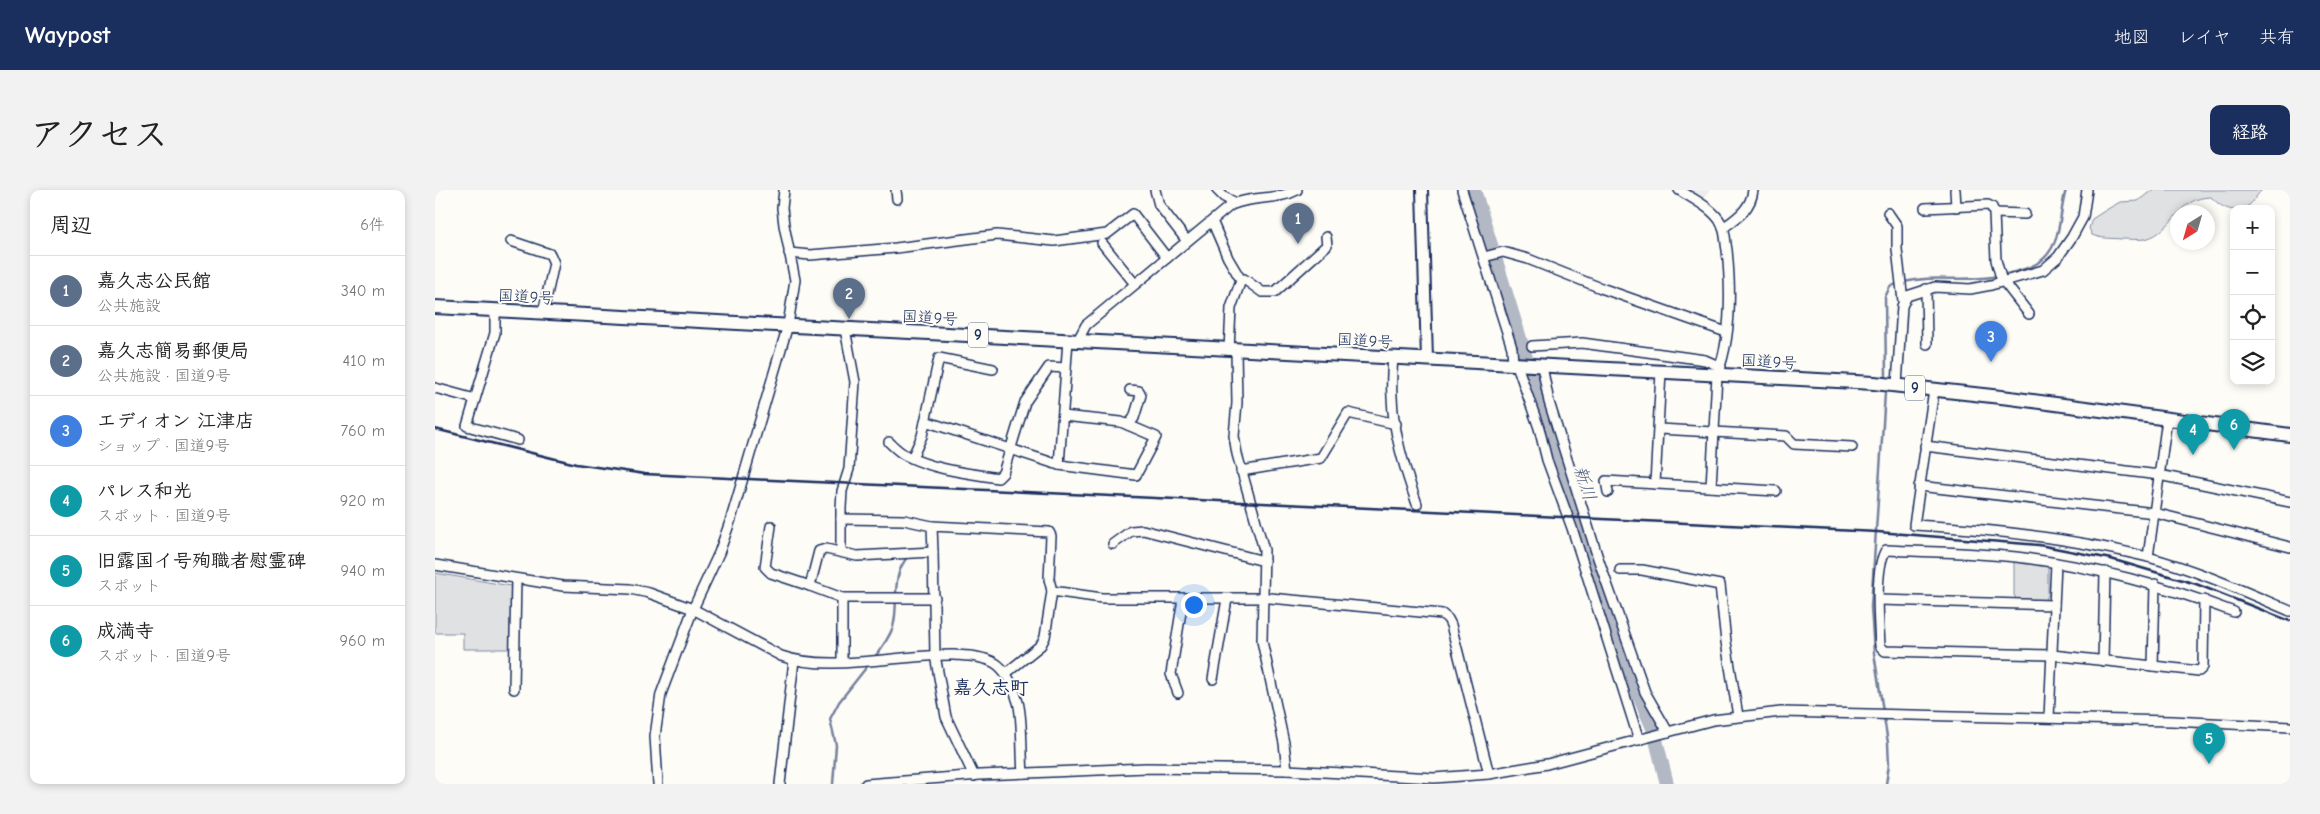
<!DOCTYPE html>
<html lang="ja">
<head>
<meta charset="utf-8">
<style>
	:root { --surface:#fff; --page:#f2f2f2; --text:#222; --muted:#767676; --line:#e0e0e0; --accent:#1b2f5e }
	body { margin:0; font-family:"Comic Neue","Klee One",sans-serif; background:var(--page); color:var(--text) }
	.controls { position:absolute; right:15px; top:15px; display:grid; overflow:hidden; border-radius:10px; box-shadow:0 2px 8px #0003 }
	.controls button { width:45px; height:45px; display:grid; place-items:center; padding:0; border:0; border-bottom:1px solid var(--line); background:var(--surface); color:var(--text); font:25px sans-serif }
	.compass { position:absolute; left:1735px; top:15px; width:45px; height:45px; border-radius:50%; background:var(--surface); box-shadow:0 2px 8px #0003; rotate:217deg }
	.you { position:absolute; left:758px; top:414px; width:18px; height:18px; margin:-12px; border:4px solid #fff; border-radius:50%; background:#1a73e8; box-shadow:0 0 0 8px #1a73e833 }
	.badge { display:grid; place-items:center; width:32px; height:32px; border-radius:50%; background:var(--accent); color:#fff; font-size:16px; font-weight:700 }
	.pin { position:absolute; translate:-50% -41px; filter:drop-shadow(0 1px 2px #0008) }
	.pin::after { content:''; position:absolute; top:26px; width:18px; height:15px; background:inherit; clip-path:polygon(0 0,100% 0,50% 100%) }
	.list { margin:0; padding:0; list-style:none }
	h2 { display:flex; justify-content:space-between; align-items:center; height:65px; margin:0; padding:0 20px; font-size:21px }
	h2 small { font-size:16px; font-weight:400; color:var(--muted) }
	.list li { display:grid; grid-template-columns:32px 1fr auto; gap:15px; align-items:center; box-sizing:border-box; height:70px; padding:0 20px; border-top:1px solid var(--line) }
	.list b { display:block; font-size:19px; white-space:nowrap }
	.list p { margin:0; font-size:16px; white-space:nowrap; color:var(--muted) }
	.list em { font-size:16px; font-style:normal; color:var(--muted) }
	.icon { flex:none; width:28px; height:28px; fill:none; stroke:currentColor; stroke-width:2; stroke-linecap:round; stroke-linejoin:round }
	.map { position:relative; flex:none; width:1855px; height:594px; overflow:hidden; border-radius:10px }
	header { display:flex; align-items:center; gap:30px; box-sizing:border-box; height:70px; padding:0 25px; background:var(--accent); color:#fff }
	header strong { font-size:24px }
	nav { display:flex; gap:28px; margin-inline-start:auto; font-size:18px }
	.intro { display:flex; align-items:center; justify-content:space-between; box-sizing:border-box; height:120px; padding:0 30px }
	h1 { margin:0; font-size:35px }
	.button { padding:12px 22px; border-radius:10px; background:var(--accent); color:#fff; font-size:18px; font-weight:700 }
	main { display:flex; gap:30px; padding:0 30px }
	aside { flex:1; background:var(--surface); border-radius:10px; box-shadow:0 2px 8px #0003 }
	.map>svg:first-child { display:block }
</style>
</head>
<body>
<header>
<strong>Waypost</strong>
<nav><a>地図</a><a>レイヤ</a><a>共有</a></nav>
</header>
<div class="intro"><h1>アクセス</h1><a class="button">経路</a></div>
<main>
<aside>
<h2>周辺<small>6件</small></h2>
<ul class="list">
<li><span class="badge" style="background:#5c6f8a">1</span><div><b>嘉久志公民館</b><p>公共施設</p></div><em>340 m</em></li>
<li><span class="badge" style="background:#5c6f8a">2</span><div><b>嘉久志簡易郵便局</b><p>公共施設 · 国道9号</p></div><em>410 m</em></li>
<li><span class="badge" style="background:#3f7fe0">3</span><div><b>エディオン 江津店</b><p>ショップ · 国道9号</p></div><em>760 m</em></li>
<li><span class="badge" style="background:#0f9aa8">4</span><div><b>パレス和光</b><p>スポット · 国道9号</p></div><em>920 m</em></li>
<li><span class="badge" style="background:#0f9aa8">5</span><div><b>旧露国イ号殉職者慰霊碑</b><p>スポット</p></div><em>940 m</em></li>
<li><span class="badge" style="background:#0f9aa8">6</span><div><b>成満寺</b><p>スポット · 国道9号</p></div><em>960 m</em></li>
</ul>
</aside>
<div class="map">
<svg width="1855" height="594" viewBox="0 0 1855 594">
	<rect width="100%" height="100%" fill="#fdfcf7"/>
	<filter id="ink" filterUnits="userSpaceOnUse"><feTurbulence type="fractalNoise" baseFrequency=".02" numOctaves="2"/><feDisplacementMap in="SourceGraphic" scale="10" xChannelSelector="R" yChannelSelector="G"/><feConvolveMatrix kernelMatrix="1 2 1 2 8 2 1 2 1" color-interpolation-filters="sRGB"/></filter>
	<g filter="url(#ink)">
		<path fill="#edeeec" d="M1240,0H1275L1267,11Z"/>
		<g fill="#e0e1e3" stroke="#7e88a0">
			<path d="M1717,0H1827C1822,4 1819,12 1814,15C1799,25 1787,18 1776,7C1742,7 1739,42 1710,49C1703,50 1694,49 1687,49C1676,48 1666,49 1657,45L1654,38L1657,29L1671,20L1685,12L1703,11Z"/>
			<path d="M1579,370L1609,374L1613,377V406L1609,410L1581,409L1579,405Z"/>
			<path d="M0,383L76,396V459H28V443H0Z"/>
		</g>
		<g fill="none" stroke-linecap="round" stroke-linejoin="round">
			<g stroke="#76819c" stroke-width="2.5">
				<path d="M1567,85C1578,82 1591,80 1601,74C1628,59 1623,25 1631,0"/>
				<path d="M1469,92C1500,84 1531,93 1562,86"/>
				<path d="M1451,187L1450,107L1455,97L1463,93"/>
				<path d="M1450,203L1436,417L1439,463L1453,553L1454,574L1451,594"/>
				<path d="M439,468C446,459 454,448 458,437C465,411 454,388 474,365"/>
				<path d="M398,594L401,555L395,529L404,512L434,474"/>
			</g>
			<path stroke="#b3b8c5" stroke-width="14" d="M1039,0L1136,313L1198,492L1218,538L1232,594"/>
			<g stroke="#1b2f5e" stroke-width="12">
				<g id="minor">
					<path d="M461,0L462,9"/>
					<path d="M720,0L724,15L752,51"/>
					<path d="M782,0L789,7L801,13"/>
					<path d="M1027,0L1077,158L1078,174"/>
					<path d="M1244,0C1258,9 1279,19 1286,33C1291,41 1290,51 1292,60C1296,100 1297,147 1282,185L1276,297"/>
					<path d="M1520,0L1521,17"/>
					<path d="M1490,18L1553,15L1557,17L1559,23L1561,70L1566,88L1594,124"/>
					<path d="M1453,23L1462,36V59L1468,111"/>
					<path d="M1559,23L1590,24"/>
					<path d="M777,31L793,68L806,90L796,118L794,160"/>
					<path d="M1288,38C1302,28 1316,19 1318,0"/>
					<path d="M76,51L115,64L119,73L108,123"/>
					<path d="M667,53L700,94"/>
					<path d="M354,63L375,65L461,58L562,45L619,51L672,44L698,24L732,68"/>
					<path d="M1049,67L1068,62L1093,69L1166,98L1291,142"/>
					<path d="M806,90L809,89L827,102H840L892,55L891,47"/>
					<path d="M1491,99L1492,154"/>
					<path d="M60,120V143L32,236L83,250"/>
					<path d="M643,150L651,135L796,15C817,5 842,11 862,0"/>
					<path d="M1097,156L1147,153L1270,170L1286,177"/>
					<path d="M801,160L802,213L799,246L802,264L829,360L827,451L849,553L852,580"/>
					<path d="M958,167C957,180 956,194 957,207C958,242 970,280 982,314"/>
					<path d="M1082,175L1104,238L1112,270L1137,338L1204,550"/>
					<path d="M1107,176L1114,212L1163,368L1210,502L1233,542"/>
					<path d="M1462,195L1467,116L1472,106L1500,97L1535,99L1556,95L1608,80L1623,67L1637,47L1648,27L1652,0"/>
					<path d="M0,198L40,209"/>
					<path d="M1499,200L1479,335C1558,339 1635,348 1713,367C1762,380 1808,401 1855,421"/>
					<path d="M628,226L686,232L721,247L701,285L624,275C627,233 630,191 633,150"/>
					<path d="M490,231L624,275"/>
					<path d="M693,235L699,228L706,205L704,201L695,200"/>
					<path d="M1224,239L1351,246L1359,254L1417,257"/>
					<path d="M454,252C459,257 465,263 472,266C500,280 533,283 563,288L568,283L590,212L614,177L631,178"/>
					<path d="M1490,256L1724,285L1855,312"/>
					<path d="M477,268L487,246L504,168L558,179"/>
					<path d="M806,281L886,268L913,223L961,234"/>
					<path d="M1220,294L1226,182"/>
					<path d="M1484,296L1720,323L1855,357"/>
					<path d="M1173,302L1171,291L1341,301"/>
					<path d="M406,329L469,330L497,336L498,362"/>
					<path d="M336,336L330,377L336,383L375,396"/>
					<path d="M497,336L614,342L616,346L614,389L617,401L667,408H835L1007,424L1013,429L1016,435L1054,584"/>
					<path d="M678,354L696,341L708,340L829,371"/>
					<path d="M406,362V318L407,301L414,279L420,192L410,139"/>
					<path d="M1713,367L1732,229"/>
					<path d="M0,375L128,396L195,399L214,403L258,419L346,466C395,483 466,464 519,465C533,466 547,466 560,473C572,480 579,499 583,512C588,530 586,563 588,583"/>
					<path d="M1185,380H1207L1285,395L1291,452L1303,526"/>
					<path d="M407,408H500"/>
					<path d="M1444,410L1619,415"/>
					<path d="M1769,410L1768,477L1764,481L1617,465L1450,461L1445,456C1444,433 1439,378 1451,360C1494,362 1538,362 1581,367C1656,376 1728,395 1799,422"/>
					<path d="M1668,471L1670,382"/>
					<path d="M407,472V408L375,396L384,361L391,359L422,366L498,362L500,465L511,527L539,586"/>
					<path d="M1718,476L1720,394"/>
					<path d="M570,484L606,455L610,447L617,401"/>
					<path d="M778,489L792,409"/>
					<path d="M79,499L81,389"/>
					<path d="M743,503L736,484L748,409"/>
					<path d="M1614,528L1621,373"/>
					<path d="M223,594L220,546L226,504L258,419L284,363L296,329L353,135L360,90L349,35L347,18L349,0"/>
					<path d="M345,594L359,470"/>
					<path d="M431,594L545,585L711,578L852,580L999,588L1054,584L1112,574L1278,530L1346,522L1737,531L1855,537"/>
				</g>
			</g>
			<g stroke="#1b2f5e" stroke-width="14">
				<path id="major" d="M987,0L992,169"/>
			</g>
			<g stroke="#1b2f5e" stroke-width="16">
				<path id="highway" d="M0,117L1439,193L1575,208L1855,245"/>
			</g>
			<use href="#minor" stroke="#fdfcf7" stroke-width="9"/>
			<use href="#major" stroke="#fdfcf7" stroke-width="10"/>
			<use href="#highway" stroke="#fdfcf7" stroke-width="12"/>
			<path stroke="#1b2f5e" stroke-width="2.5" d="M0,239L141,274L210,284L1443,342L1604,355L1676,369L1761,394L1855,431"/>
		</g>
	</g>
	<g text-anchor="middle" stroke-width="4" stroke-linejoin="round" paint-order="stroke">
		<g fill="#fdfcf7" stroke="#5f6c8c" stroke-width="1">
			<rect x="533" y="132.5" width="20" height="25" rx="4"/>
			<rect x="1470" y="185.5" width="20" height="25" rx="4"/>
		</g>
		<g font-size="15" font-weight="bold" fill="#1b2f5e">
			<text x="543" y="150">9</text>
			<text x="1480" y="203">9</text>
		</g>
		<g font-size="16" fill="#1b2f5e" stroke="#fdfcf7">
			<text transform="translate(91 106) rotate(3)" y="6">国道9号</text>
			<text transform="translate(495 127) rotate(3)" y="6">国道9号</text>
			<text transform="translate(930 150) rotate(3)" y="6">国道9号</text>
			<text transform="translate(1334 171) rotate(3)" y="6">国道9号</text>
		</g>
		<g font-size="18" font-style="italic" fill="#49587d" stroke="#fdfcf7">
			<text transform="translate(1150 293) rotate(72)" y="6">新川</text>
		</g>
		<g font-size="19" font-weight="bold" fill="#1b2f5e" stroke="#fdfcf7">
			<text x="556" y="504">嘉久志町</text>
		</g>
	</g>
</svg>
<div class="controls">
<button>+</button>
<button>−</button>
<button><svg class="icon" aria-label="locate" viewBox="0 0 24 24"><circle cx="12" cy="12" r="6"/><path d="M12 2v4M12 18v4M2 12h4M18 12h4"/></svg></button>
<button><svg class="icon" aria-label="layers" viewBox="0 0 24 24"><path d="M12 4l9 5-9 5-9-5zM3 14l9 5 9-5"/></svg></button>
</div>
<svg class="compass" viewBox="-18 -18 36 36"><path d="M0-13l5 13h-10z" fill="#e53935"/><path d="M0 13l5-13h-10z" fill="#767676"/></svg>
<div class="you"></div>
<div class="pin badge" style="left:863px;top:54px;background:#5c6f8a">1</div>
<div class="pin badge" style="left:414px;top:129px;background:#5c6f8a">2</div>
<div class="pin badge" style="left:1556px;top:172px;background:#3f7fe0">3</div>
<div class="pin badge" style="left:1758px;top:265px;background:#0f9aa8">4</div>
<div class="pin badge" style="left:1774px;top:574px;background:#0f9aa8">5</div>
<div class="pin badge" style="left:1799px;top:260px;background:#0f9aa8">6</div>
</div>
</main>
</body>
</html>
